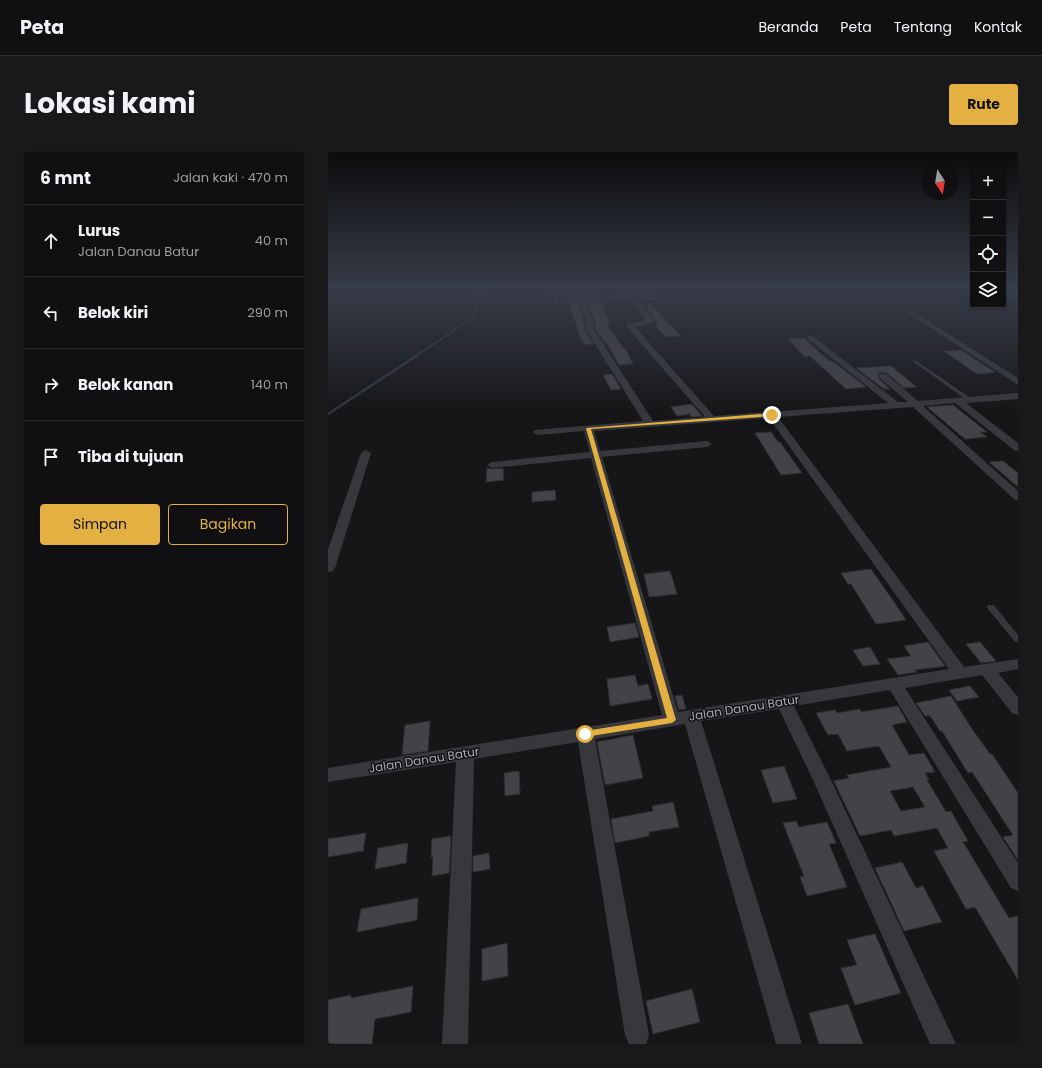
<!DOCTYPE html>
<html lang="id">
<head>
<meta charset="utf-8">
<style>
	:root { --surface:#101012; --page:#19191b; --text:#f1f3f6; --muted:#9c9d9f; --line:#303032; --accent:#e4b042 }
	body { margin:0; font-family:Poppins,sans-serif; background:var(--page); color:var(--text) }
	.controls { position:absolute; right:12px; top:12px; display:grid; overflow:hidden; border-radius:4px; box-shadow:0 1px 3px #0004 }
	.controls button { width:36px; height:36px; display:grid; place-items:center; padding:0; border:0; border-bottom:1px solid var(--line); background:var(--surface); color:var(--text); font:20px sans-serif }
	.compass { position:absolute; left:594px; top:12px; width:36px; height:36px; border-radius:50%; background:var(--surface); box-shadow:0 1px 3px #0004; rotate:168deg }
	.stop { position:absolute; width:12px; height:12px; margin:-9px; border:3px solid #e4b042; border-radius:50%; background:#fff }
	.stop.end { background:#e4b042; border-color:#fff; box-shadow:0 1px 4px #0008 }
	.list { margin:0; padding:0; list-style:none }
	h2 { display:flex; justify-content:space-between; align-items:center; height:52px; margin:0; padding:0 16px; font-size:17px }
	h2 small { font-size:13px; font-weight:400; color:var(--muted) }
	.list li { display:grid; grid-template-columns:26px 1fr auto; gap:12px; align-items:center; box-sizing:border-box; height:72px; padding:0 16px; border-top:1px solid var(--line) }
	.list b { display:block; font-size:15px; white-space:nowrap }
	.list p { margin:0; font-size:13px; white-space:nowrap; color:var(--muted) }
	.list em { font-size:13px; font-style:normal; color:var(--muted) }
	.actions { display:flex; gap:8px; padding:12px 16px }
	.actions a { flex:1; padding:9px 0; border:1px solid var(--accent); border-radius:4px; text-align:center; font-size:14px; color:var(--accent) }
	.actions .main { background:var(--accent); color:#111 }
	.icon { flex:none; width:22px; height:22px; fill:none; stroke:currentColor; stroke-width:2; stroke-linecap:round; stroke-linejoin:round }
	.map { position:relative; flex:none; width:690px; height:892px; overflow:hidden; border-radius:4px }
	header { display:flex; align-items:center; gap:24px; box-sizing:border-box; height:56px; padding:0 20px; background:var(--surface); border-bottom:1px solid var(--line) }
	header strong { font-size:19px }
	nav { display:flex; gap:22px; margin-inline-start:auto; font-size:14px }
	.intro { display:flex; align-items:center; justify-content:space-between; box-sizing:border-box; height:96px; padding:0 24px }
	h1 { margin:0; font-size:28px }
	.button { padding:10px 18px; border-radius:4px; background:var(--accent); color:#111; font-size:14px; font-weight:700 }
	main { display:flex; gap:24px; padding:0 24px }
	aside { flex:1; background:var(--surface); border-radius:4px; box-shadow:0 1px 3px #0004 }
	.map>svg:first-child { display:block }
</style>
</head>
<body>
<header>
<strong>Peta</strong>
<nav><a>Beranda</a><a>Peta</a><a>Tentang</a><a>Kontak</a></nav>
</header>
<div class="intro"><h1>Lokasi kami</h1><a class="button">Rute</a></div>
<main>
<aside>
<h2>6 mnt<small>Jalan kaki · 470 m</small></h2>
<ul class="list">
<li><svg class="icon" aria-label="ahead" viewBox="0 0 24 24"><path d="M12 20V5M6 11l6-6 6 6"/></svg><div><b>Lurus</b><p>Jalan Danau Batur</p></div><em>40 m</em></li>
<li><svg class="icon" aria-label="left" viewBox="0 0 24 24"><path d="M17 20v-9H6M10 6l-5 5 5 5"/></svg><div><b>Belok kiri</b></div><em>290 m</em></li>
<li><svg class="icon" aria-label="right" viewBox="0 0 24 24"><path d="M7 20v-9h11M14 6l5 5-5 5"/></svg><div><b>Belok kanan</b></div><em>140 m</em></li>
<li><svg class="icon" aria-label="arrive" viewBox="0 0 24 24"><path d="M6 21V4h12l-3 4 3 4H6"/></svg><div><b>Tiba di tujuan</b></div></li>
</ul>
<div class="actions"><a class="main">Simpan</a><a>Bagikan</a></div>
</aside>
<div class="map">
<svg width="690" height="892" viewBox="0 0 690 892">
	<rect width="100%" height="100%" fill="#161618"/>
	<g fill="none" stroke-linecap="round" stroke-linejoin="round">
		<path stroke="#2f363c" stroke-width="2" d="M89,203L146,165L153,136"/>
		<path stroke="#2f363c" stroke-width="2.5" d="M0,262L91,202"/>
	</g>
	<g fill="#434347" stroke="#303033" fill-rule="evenodd">
		<path d="M236,136H246L257,174L256,177L265,192H256L255,187H253Z"/>
		<path d="M308,136H321L330,148L316,149Z"/>
		<path d="M257,143H269L270,144L265,145L264,147L267,150H273L282,172H278L296,197H298L305,212L291,213L279,191H277L267,176L268,173Z"/>
		<path d="M322,152L353,184L338,185L328,174H330L328,169L318,155Z"/>
		<path d="M476,186L501,209H504L511,214L538,235L518,237L482,204L477,205L460,187Z"/>
		<path d="M633,198L667,220L649,222L616,199Z"/>
		<path d="M563,214L589,235L576,236L559,221L552,220L550,223L551,227L562,237H556L528,216Z"/>
		<path d="M284,222L293,237L283,238L275,223Z"/>
		<path d="M364,252L374,264L363,265L362,262L349,264L343,255Z"/>
		<path d="M625,253L659,280H652L659,285L637,287L599,255Z"/>
		<path d="M443,280L450,290H452L474,321L453,323L427,281Z"/>
		<path d="M675,309L690,321V335L661,310Z"/>
		<path d="M159,316L164,317L175,316L176,328L158,330Z"/>
		<path d="M227,338L228,348L204,350V340Z"/>
		<path d="M543,417L566,450L578,468L548,472L523,432H520L513,421Z"/>
		<path d="M342,419L349,442L321,445L316,422Z"/>
		<path d="M307,471L311,485L282,490L279,475Z"/>
		<path d="M600,490L617,514L587,518L589,520L570,523L559,507L583,504L576,494Z"/>
		<path d="M652,490L668,509L653,511L638,492Z"/>
		<path d="M542,495L552,512L535,514L525,498Z"/>
		<path d="M307,523L310,534L320,532L324,547L282,554L279,527Z"/>
		<path d="M642,534L651,545L629,549L621,538Z"/>
		<path d="M354,543L358,557L351,558L347,544Z"/>
		<path d="M623,544L644,577L662,602H664L690,641V708L675,685L685,683L644,620L640,621L614,579H612L602,564H597L588,551Z"/>
		<path d="M570,554L579,570L564,573L581,603L596,601L607,620L597,621L601,628H599L618,660L623,659L640,689L635,690L681,766L690,764V828L647,755L638,757L606,699L620,696L609,676L566,684L563,678L532,684L506,629L521,626L519,623L563,615L551,594L519,599L510,582L500,583L488,561L507,558L509,561L532,557L533,560ZM585,635L597,655L573,659L562,639Z"/>
		<path d="M102,569L100,599L74,603L77,573Z"/>
		<path d="M305,583L315,626L277,633L269,590Z"/>
		<path d="M456,614L469,647L445,651L433,618Z"/>
		<path d="M191,619L192,642L177,644L176,621Z"/>
		<path d="M345,650L351,675L321,680V684L287,691L283,667L325,659L324,654Z"/>
		<path d="M468,669L471,675L499,670L508,691L501,692L519,735L479,744L472,725L476,724L455,671Z"/>
		<path d="M38,681L35,699L0,705V687Z"/>
		<path d="M123,684L121,721L104,724L105,705H103L104,687Z"/>
		<path d="M80,691L78,711L47,717L50,696Z"/>
		<path d="M161,701L162,717L145,720V704Z"/>
		<path d="M574,710L588,736L595,734L614,770L576,779L547,716Z"/>
		<path d="M90,746L89,768L29,780L33,757Z"/>
		<path d="M547,782L573,841L527,853L513,816L529,813L519,788Z"/>
		<path d="M179,791L180,824L154,829V797Z"/>
		<path d="M85,834L83,860L47,867L44,892H0V848L23,843V846Z"/>
		<path d="M364,837L372,870L325,882L318,849Z"/>
		<path d="M520,852L535,892H491L481,861Z"/>
	</g>
	<g fill="none" stroke-linecap="round" stroke-linejoin="round">
		<g fill="#37383c" fill-rule="evenodd">
			<path d="M587,208L644,247V249H640L586,210L585,209Z"/>
			<path d="M660,453H666L690,483V490H687L660,457L659,455Z"/>
		</g>
		<g fill="#37383c" fill-rule="evenodd">
			<path d="M220,136H226L232,152L231,153L226,152Z"/>
			<path d="M247,136H253L267,174L265,176L325,269L377,265L298,174L299,172L318,169L303,147L268,149L265,147L266,146L300,143L295,136H302L327,170L307,175L386,264L560,251L480,187L479,185L483,183L570,250H580L552,226L551,224L552,222H558L590,249L690,241V247L638,251L690,291V299L686,298L627,251L595,254L690,339V348L686,347L585,255L450,265L636,515L690,507V517L670,521L690,545V563L684,561L654,523L577,536L690,711V739L683,736L562,538L466,554L504,630L628,892H602L486,630L451,557L373,569L474,892H448L357,572L267,587L321,883L318,892H301L297,883L250,590L146,607L140,892H114L128,610L0,630V616L334,563L263,306L164,316L159,313L164,310L262,300L256,279L210,283L207,282L205,280L207,278L315,269L257,176L259,174ZM441,266L621,517L350,560L274,305L379,295L384,292L379,289L272,299L266,279Z"/>
			<path d="M584,159L690,226V233L582,162L581,161Z"/>
			<path d="M38,298L43,301L7,416L5,419L0,420V397L33,301Z"/>
		</g>
		<path fill="#45474c" fill-rule="evenodd" d="M675,136L690,142V149L675,142Z"/>
	</g>
	<linearGradient id="sky" x2="0" y2="1"><stop stop-color="#0c0c0d"/><stop offset="0.52" stop-color="#363c48"/><stop offset="1" stop-color="#363c48" stop-opacity="0"/></linearGradient>
	<rect width="690" height="261" fill="url(#sky)"/>
	<path fill="#e4b042" d="M444,261L445,264L263,277L348,568L344,571L257,585L255,584V580L257,579L339,566L258,276Z"/>
	<g text-anchor="middle" stroke-width="3" stroke-linejoin="round" paint-order="stroke">
		<g font-size="12" fill="#a9adb7" stroke="#111113">
			<text transform="translate(416 556) rotate(-9)" y="4">Jalan Danau Batur</text>
			<text transform="translate(96 608) rotate(-9)" y="4">Jalan Danau Batur</text>
		</g>
	</g>
</svg>
<div class="controls">
<button>+</button>
<button>−</button>
<button><svg class="icon" aria-label="locate" viewBox="0 0 24 24"><circle cx="12" cy="12" r="6"/><path d="M12 2v4M12 18v4M2 12h4M18 12h4"/></svg></button>
<button><svg class="icon" aria-label="layers" viewBox="0 0 24 24"><path d="M12 4l9 5-9 5-9-5zM3 14l9 5 9-5"/></svg></button>
</div>
<svg class="compass" viewBox="-18 -18 36 36"><path d="M0-13l5 13h-10z" fill="#e53935"/><path d="M0 13l5-13h-10z" fill="#9c9d9f"/></svg>
<div class="stop" style="left:257px;top:582px"></div>
<div class="stop end" style="left:444px;top:263px"></div>
</div>
</main>
</body>
</html>
